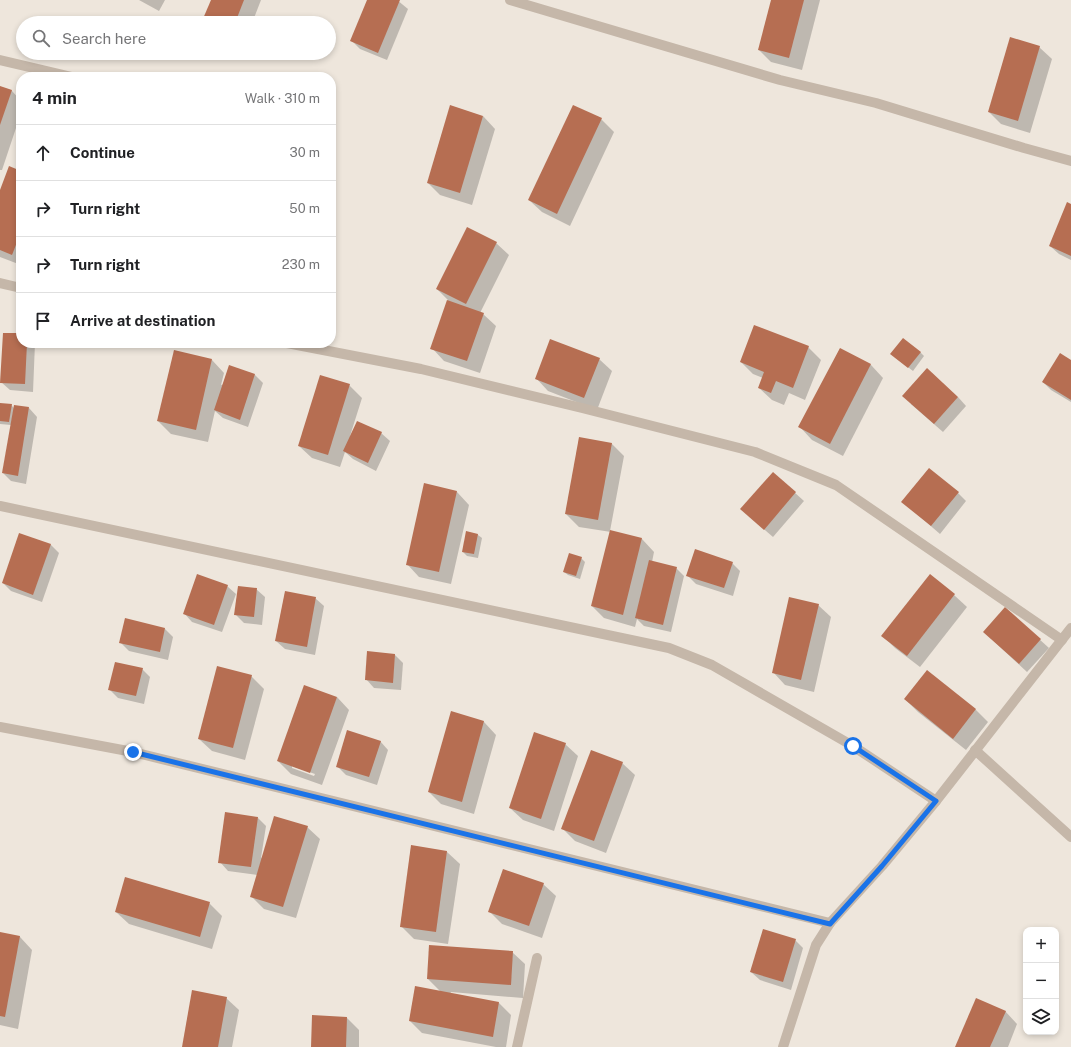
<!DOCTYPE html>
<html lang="en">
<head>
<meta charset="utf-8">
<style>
	:root { --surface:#fff; --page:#f2f2f2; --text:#202124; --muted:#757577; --line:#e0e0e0 }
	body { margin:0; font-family:"Public Sans",sans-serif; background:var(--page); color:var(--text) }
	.controls { position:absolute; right:12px; bottom:12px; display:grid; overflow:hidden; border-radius:8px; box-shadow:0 2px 6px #0003 }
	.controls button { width:36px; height:36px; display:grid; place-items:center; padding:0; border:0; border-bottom:1px solid var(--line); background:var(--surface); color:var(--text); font:20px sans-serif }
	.stop { position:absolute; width:12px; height:12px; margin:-9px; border:3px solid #1a73e8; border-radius:50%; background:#fff }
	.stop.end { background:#1a73e8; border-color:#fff; box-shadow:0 1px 4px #0008 }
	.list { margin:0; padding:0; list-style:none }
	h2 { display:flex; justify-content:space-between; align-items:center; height:52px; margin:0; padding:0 16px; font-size:17px }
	h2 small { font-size:13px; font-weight:400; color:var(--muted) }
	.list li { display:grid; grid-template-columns:26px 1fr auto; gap:12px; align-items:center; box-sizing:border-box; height:56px; padding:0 16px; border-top:1px solid var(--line) }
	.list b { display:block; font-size:15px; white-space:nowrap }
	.list em { font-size:13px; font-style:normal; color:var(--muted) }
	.icon { flex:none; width:22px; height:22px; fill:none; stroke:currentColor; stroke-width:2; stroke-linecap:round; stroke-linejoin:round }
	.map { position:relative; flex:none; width:1071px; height:1047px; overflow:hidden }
	.search { position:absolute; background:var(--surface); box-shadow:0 2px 6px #0003; left:16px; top:16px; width:320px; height:44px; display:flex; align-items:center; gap:10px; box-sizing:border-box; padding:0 14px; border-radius:22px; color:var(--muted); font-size:15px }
	.panel { position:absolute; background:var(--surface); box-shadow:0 2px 6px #0003; left:16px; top:72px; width:320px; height:276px; border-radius:16px }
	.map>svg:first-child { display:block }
</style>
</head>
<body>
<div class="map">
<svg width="1071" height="1047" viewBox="0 0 1071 1047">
	<rect width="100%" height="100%" fill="#eee6dc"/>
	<g fill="#0003" fill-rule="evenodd">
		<path d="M139,0H165L159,11Z"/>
		<path d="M212,0H261L252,23H206L203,21Z"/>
		<path d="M368,0H397L408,9L387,60L360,49L352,41Z"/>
		<path d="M772,0H820L802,70L771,62L759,50Z"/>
		<path d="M1039,47L1052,59L1030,133L1001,124L989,112Z"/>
		<path d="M0,87L12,91L21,101V113L2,170H0Z"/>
		<path d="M483,116L495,129L472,205L440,195L428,183Z"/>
		<path d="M601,119L614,132L570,226L542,212L529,200Z"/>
		<path d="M21,172V265L0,257V193Z"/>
		<path d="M1071,205V260L1059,254L1050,246Z"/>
		<path d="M496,243L509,255L480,313L483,314L496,326L480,373L444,361L432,348L448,300L437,289Z"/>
		<path d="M21,334V343H35L33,392L10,390L1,382Z"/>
		<path d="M808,347L821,360L805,400L789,393L784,405L772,400L759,388L763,378L753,374L741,362Z"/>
		<path d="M840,349L871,365L883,378L843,456L812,440L800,427Z"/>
		<path d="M175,351L212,360L224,373L221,385L255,375L263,383L248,427L223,418L215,411L208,442L171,434L158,421Z"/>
		<path d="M920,352L924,356L913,371L896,358Z"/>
		<path d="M599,359L612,371L597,410L548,391L536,378Z"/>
		<path d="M1071,361V402L1051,390L1043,382Z"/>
		<path d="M349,385L362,398L350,436L381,433L390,441L376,471L353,459L345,452L340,467L312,458L299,446Z"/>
		<path d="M958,397L966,406L943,432L911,404Z"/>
		<path d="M0,404L11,405L14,408L15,406L29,408L37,417L26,484L11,481L3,473L11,425L0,424Z"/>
		<path d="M611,443L624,456L610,531L642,539L654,552L652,562L676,568L684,576L671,632L644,626L637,619L635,627L604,618L592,606L611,532L579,527L566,514Z"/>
		<path d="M773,473L804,501L773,537L750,517Z"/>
		<path d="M425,485L457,492L469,505L451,584L419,577L407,564Z"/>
		<path d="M958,493L966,501L940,534L903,502Z"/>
		<path d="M467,532L478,535L482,538L478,558L467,556L463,552Z"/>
		<path d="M20,534L51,545L59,553L42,602L11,591L3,583Z"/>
		<path d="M581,558L585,562L580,579L568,575L564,572Z"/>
		<path d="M732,563L740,571L733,596L696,584L688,576Z"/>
		<path d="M227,586L236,594L222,632L192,622L184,613Z"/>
		<path d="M256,589L265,597L262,625L244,623L235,614Z"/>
		<path d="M954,595L967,607L920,667L895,648L883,636Z"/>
		<path d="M315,598L324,606L315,655L285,649L276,641Z"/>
		<path d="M818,605L831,617L814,692L785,685L773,672Z"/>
		<path d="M1005,608L1049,648L1027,672L984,632Z"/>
		<path d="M165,629L173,637L168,660L129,651L120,642Z"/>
		<path d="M368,652L395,655L403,663L401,690L374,688L366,679Z"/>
		<path d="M142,669L150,677L144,704L118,698L109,689Z"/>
		<path d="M927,672L976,710L988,722L966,750L918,712L905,699Z"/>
		<path d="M251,676L264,689L245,760L212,751L199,739Z"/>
		<path d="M337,697L349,710L322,785L291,774L278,761ZM292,766L315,774L314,776L292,768Z"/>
		<path d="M451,713L484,722L496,735L474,814L441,804L429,792Z"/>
		<path d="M380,741L388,750L377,785L346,775L337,766Z"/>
		<path d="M565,744L578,756L554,831L523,820L510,808Z"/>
		<path d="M622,763L635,775L606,853L575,841L563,829Z"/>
		<path d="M258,818L266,826L261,858L307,827L320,839L296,918L264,909L251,896L258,875L228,871L220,862Z"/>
		<path d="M412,846L447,852L460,864L448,944L414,939L401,926Z"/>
		<path d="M543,884L556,896L542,938L502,924L490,912Z"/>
		<path d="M209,903L222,916L212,949L129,924L116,912Z"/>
		<path d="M0,933L20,937L32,950L18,1029L0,1025Z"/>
		<path d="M795,940L803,948L791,990L760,980L751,972Z"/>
		<path d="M430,946L512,952L525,964L523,998L451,992L450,994L499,1003L511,1015L506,1047H496L422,1033L410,1021L441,992L428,979Z"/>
		<path d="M226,998L239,1010L232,1047H183Z"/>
		<path d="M1005,1011L1017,1024L1008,1047H956Z"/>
		<path d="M347,1018L359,1030V1047H312Z"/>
	</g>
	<g fill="#b66e52">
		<path d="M211,0H244L235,23H207L202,21Z"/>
		<path d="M367,0H400L378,53L350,41Z"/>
		<path d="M771,0H804L789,58L758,50Z"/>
		<path d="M1010,37L1040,46L1018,121L988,112Z"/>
		<path d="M0,86L12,90L0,125Z"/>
		<path d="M450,105L483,116L460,193L427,183Z"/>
		<path d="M573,105L602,118L557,214L528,200Z"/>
		<path d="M9,166L21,171V232L12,255L0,250V190Z"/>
		<path d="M1067,202L1071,204V256L1049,246Z"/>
		<path d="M467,227L497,242L466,304L436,289Z"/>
		<path d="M447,300L484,313L467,361L430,349Z"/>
		<path d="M754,325L809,346L793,388L776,381L771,393L758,388L764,372L740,362Z"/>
		<path d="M3,333H21V343H27L25,384L0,383Z"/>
		<path d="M903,338L921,352L908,368L890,354Z"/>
		<path d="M550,339L600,358L584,398L535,379Z"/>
		<path d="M840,348L871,364L830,444L798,427Z"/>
		<path d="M174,350L212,359L196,430L157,421Z"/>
		<path d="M1060,353L1071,360V400L1042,382Z"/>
		<path d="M229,365L255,374L240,420L214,410Z"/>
		<path d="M927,368L958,397L934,424L902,396Z"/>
		<path d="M320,375L350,384L328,455L298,446Z"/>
		<path d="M0,403L12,404L9,422L0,421Z"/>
		<path d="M14,405L29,407L18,476L2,473Z"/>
		<path d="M357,421L382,432L368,463L343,451Z"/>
		<path d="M579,437L612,443L598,520L565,514Z"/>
		<path d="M929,468L959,492L931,526L901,502Z"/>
		<path d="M773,472L796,492L764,530L740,509Z"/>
		<path d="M424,483L457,491L439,572L406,565Z"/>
		<path d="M610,530L642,538L623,615L591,606Z"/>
		<path d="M466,531L478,534L474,554L462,552Z"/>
		<path d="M19,533L51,544L33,595L2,583Z"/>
		<path d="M695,549L733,562L724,588L686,576Z"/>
		<path d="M569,553L582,557L576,576L563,572Z"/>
		<path d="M649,560L677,567L663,625L635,618Z"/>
		<path d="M197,574L228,585L214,625L183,614Z"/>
		<path d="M930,574L955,594L907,656L881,636Z"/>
		<path d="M238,586L257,588L254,617L234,615Z"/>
		<path d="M285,591L316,597L307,647L275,641Z"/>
		<path d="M789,597L819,604L801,680L772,673Z"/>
		<path d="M1005,607L1041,639L1019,664L983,632Z"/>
		<path d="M125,618L165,628L160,652L119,643Z"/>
		<path d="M367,651L395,654L393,683L365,680Z"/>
		<path d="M115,662L143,668L136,696L108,690Z"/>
		<path d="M217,666L252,675L233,748L198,739Z"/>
		<path d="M927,670L976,709L953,739L904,699Z"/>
		<path d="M304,685L337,697L310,773L277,761Z"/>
		<path d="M451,711L484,721L462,802L428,792Z"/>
		<path d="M347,730L381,741L369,777L336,767Z"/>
		<path d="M534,732L566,743L541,819L509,808Z"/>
		<path d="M591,750L623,762L594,841L561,829Z"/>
		<path d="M225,812L258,817L251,867L218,863Z"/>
		<path d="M274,816L308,826L283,907L250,897Z"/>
		<path d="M411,845L447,851L436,932L400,927Z"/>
		<path d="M503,869L544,883L529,926L488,912Z"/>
		<path d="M125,877L210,902L200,937L115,912Z"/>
		<path d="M763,929L796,939L783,982L750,972Z"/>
		<path d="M0,932L20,936L5,1017L0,1016Z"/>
		<path d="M429,945L513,951L511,985L427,979Z"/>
		<path d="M415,986L499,1002L493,1037L409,1021Z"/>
		<path d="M192,990L227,997L218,1047H182Z"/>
		<path d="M976,998L1006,1011L990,1047H955Z"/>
		<path d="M312,1015L347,1017L346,1047H311Z"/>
	</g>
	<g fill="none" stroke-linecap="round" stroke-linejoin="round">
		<g stroke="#c5b7a9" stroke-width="10">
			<path d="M510,0L780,80L876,103L1024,148L1071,161"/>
			<path d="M0,60L72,77"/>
			<path d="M0,283L21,288"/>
			<path d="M287,343L421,369L582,408L755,452L836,485L1062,640"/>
			<path d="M0,506L669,648L712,665L853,746L936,801"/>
			<path d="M0,727L133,752L830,923"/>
			<path d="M975,750L1071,837"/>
			<path d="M517,1047L537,958"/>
			<path d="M783,1047L816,945L830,923L882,866L936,801L1071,628"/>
		</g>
	</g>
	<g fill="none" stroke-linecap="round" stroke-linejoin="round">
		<path stroke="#1a73e8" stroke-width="5" d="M133,752L830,924L882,866L936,801L853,746"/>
	</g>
</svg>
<div class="controls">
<button>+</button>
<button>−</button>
<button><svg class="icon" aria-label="layers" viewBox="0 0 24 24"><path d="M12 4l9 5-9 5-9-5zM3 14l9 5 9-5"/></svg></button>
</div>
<div class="stop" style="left:853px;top:746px"></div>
<div class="stop end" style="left:133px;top:752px"></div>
<div class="search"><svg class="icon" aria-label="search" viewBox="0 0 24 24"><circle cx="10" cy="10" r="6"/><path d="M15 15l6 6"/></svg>Search here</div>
<section class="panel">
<h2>4 min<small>Walk · 310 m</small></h2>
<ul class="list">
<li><svg class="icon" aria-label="ahead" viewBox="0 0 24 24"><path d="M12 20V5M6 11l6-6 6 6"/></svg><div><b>Continue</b></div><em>30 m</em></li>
<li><svg class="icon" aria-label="right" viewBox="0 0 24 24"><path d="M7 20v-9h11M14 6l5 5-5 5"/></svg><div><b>Turn right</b></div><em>50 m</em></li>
<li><svg class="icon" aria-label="right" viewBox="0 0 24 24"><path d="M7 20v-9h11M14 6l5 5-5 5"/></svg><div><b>Turn right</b></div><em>230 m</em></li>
<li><svg class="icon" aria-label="arrive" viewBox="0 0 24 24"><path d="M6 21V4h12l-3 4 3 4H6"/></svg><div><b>Arrive at destination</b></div></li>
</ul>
</section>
</div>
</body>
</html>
